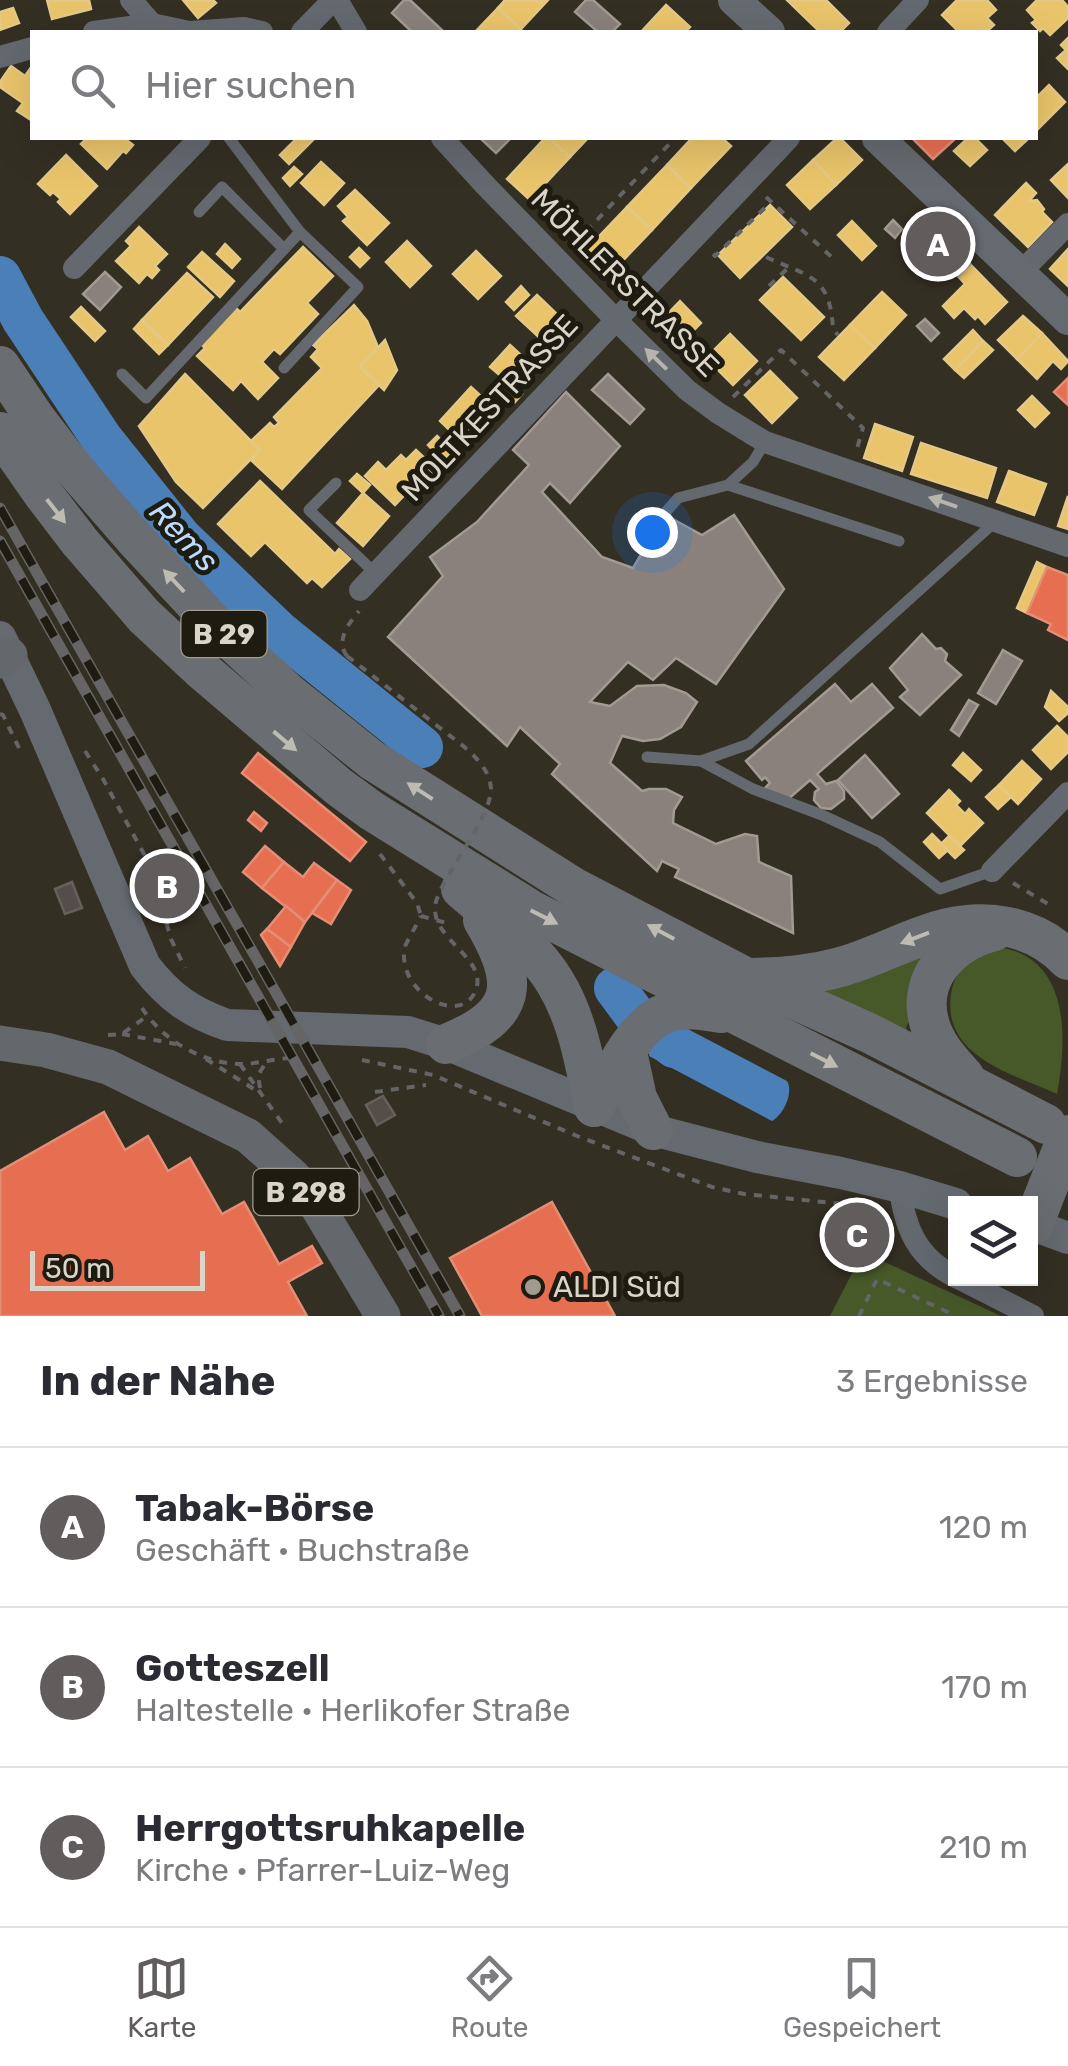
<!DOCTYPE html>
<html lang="de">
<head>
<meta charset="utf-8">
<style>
	:root { --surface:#fff; --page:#f7f7f7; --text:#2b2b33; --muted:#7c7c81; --line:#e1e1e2; --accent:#605d5c }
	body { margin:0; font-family:Rubik,sans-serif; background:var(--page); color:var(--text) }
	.controls { position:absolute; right:30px; bottom:30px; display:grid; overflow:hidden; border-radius:0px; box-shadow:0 10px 40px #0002 }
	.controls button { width:90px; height:90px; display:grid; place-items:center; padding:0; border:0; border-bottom:2px solid var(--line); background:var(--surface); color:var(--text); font:50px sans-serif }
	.scale { position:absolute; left:30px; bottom:25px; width:175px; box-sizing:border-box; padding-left:10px; border:5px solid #dad5c8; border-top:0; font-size:28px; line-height:35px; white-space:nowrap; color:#dad5c8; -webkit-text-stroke:8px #1e1b11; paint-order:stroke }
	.you { position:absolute; left:652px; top:532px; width:35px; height:35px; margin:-25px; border:8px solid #fff; border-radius:50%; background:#1a73e8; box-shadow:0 0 0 15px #1a73e833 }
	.badge { display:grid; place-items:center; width:65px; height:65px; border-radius:50%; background:var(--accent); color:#fff; font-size:32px; font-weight:700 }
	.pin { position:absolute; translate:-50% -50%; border:5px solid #fff; box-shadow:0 2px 10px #0006 }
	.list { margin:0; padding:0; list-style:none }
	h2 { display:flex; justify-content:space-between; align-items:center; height:130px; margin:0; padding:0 40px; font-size:42px }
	h2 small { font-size:32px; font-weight:400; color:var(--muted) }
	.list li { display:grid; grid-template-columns:65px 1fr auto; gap:30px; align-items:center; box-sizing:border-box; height:160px; padding:0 40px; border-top:2px solid var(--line) }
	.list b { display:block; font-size:38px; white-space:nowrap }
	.list p { margin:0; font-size:32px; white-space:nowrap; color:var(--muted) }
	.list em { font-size:32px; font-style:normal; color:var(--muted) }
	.icon { flex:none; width:55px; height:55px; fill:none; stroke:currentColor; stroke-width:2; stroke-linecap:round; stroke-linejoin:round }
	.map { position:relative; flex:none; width:1068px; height:1316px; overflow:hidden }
	.search { position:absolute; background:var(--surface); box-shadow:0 10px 40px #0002; left:30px; right:30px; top:30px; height:110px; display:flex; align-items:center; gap:25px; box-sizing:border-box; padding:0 35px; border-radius:0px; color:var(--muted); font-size:38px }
	.sheet { height:610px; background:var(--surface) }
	nav { display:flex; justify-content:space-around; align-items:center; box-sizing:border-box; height:140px; border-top:2px solid var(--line); background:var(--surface); font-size:28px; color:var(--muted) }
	nav a { display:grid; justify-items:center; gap:5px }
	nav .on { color:var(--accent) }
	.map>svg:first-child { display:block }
</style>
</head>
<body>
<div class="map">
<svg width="1068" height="1316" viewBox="0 0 1068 1316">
	<rect width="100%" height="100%" fill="#342f23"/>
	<g fill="#475929">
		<path d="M1004,948C1068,962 1068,1034 1057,1094C1010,1073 938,1055 952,989C958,963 980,954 1004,948Z"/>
		<path d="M928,949L914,1021L908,1023L906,1028L911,1037L824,991Z"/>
		<path d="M863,1252L1001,1316H830Z"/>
	</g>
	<path fill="#4b7fb8" d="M682,1026L787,1081C794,1093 783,1115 772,1121L649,1056L651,1043Z"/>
	<g fill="#e9c46a" stroke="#e4c986" stroke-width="2.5">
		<path d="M47,0H89L91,9L52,19Z"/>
		<path d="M183,0H213L216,3L198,18Z"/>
		<path d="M505,0H548L521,29L498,8Z"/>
		<path d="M787,0H826L849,23L840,32H820Z"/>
		<path d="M957,0H987L996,10L987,18L994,25L986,32H959L942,15Z"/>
		<path d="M1037,0H1062L1068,7V18L1050,35L1043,28L1040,31L1032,23L1036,20L1027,10Z"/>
		<path d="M666,5L690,27L685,32H641Z"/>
		<path d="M13,8L19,23L0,30V12Z"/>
		<path d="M498,8L521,29L517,32H475Z"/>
		<path d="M1068,38V69L1057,58L1066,50L1061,45Z"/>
		<path d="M11,66L25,76L32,66L31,120L17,111L23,103L0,87V82Z"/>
		<path d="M1049,85L1065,102L1036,131V94L1038,96Z"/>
		<path d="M87,138H124L133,145L126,153L123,151L107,169L81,144Z"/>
		<path d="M297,138H315L289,164L280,155Z"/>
		<path d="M545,138H549L570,157L530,200L507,179Z"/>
		<path d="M549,138H588L570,157Z"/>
		<path d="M692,138H722L731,146L691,188L667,165Z"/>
		<path d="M837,138H840L862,160L836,185L813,160Z"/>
		<path d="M968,138H975L987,150L970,166L954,151Z"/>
		<path d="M1002,138H1029L1015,151Z"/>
		<path d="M66,155L97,186L70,214L58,202L61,199L53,192L50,195L38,184Z"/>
		<path d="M813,160L836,185L810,209L787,185Z"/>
		<path d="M321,162L344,183L324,205L301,183Z"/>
		<path d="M1068,164V198L1051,180Z"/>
		<path d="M667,165L691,188L652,230L627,207Z"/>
		<path d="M294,167L302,174L290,186L283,178Z"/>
		<path d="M1026,183L1036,193L1029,201L1037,200L1044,209L1042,212L1052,222L1028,247L995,215Z"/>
		<path d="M355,190L389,223L367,245L343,221L348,217L338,206Z"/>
		<path d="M770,205L792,227L740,278L718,255Z"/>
		<path d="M627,207L652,230L612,272L587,249Z"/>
		<path d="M852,221L876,246L862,260L838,235Z"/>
		<path d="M139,227L167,254L155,266L159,270L152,278L147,274L139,283L116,261L131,246L126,241Z"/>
		<path d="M407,241L431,266L410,287L386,262Z"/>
		<path d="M225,244L240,259L232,268L217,254Z"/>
		<path d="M303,247L333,276L307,303L318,314L280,354L274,349L262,362L278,378L258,399L241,381L233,390L197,356L205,348L199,342L234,306L240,312Z"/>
		<path d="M359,248L369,258L360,267L350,257Z"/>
		<path d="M1068,249V286L1050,269Z"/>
		<path d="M476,251L501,276L478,299L453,274Z"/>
		<path d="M202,252L234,281L220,297L188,267Z"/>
		<path d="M970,264L1007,302L985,324L978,316L975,319L964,308L954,318L943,306L965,284L958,276Z"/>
		<path d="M187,273L213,297L168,345L142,320Z"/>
		<path d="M783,277L824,317L801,340L760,300Z"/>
		<path d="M521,286L529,295L514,310L506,302Z"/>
		<path d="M882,292L906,315L875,348L850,325Z"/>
		<path d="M537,295L562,319L542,340L516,316Z"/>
		<path d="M680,301L701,323L677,347L656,326Z"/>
		<path d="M354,305L367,321L378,347L360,367L379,385L282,489L251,460L260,450L251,441L270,423L274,427L279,423L274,417L322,368L311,357L318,349L313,345Z"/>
		<path d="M81,307L105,331L95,341L71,317Z"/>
		<path d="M1023,316L1042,333L1017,359L998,340Z"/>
		<path d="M142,320L168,345L159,354L134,329Z"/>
		<path d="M850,325L875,348L844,380L819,357Z"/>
		<path d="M973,330L983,341L955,370L944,359Z"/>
		<path d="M1042,333L1068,361L1061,369L1053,361L1037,379L1017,359Z"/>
		<path d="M730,334L757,361L733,385L706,358Z"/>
		<path d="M385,340L397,370L384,390L360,367Z"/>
		<path d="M983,341L993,350L964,378L955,370Z"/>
		<path d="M510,345L531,364L521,376L523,378L515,388L490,367Z"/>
		<path d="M770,371L797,398L772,423L745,395Z"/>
		<path d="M185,374L260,450L203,508L176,482L139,426Z"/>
		<path d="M508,382L522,394L515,402L501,389Z"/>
		<path d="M471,387L494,408L462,442L440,421Z"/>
		<path d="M1032,396L1049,413L1035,427L1018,410Z"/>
		<path d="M875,424L913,437L902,471L864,458Z"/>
		<path d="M437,436L453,452L443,461L428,445Z"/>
		<path d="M921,443L996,468L987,498L911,474Z"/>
		<path d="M416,450L436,469L425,480L422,477L395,505L365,476L378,462L386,470L401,455L406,460Z"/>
		<path d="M1009,471L1046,484L1034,515L997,502Z"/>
		<path d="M357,474L370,485L363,493L350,481Z"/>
		<path d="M260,481L335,554L339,549L350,559L322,587L312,578L307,583L265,542L251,556L218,524Z"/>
		<path d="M363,493L389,516L363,546L337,523Z"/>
		<path d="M1068,496V529L1058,526Z"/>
		<path d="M1037,562L1047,567L1027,613L1017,608Z"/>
		<path d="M1051,691L1068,707V713L1059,721L1045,707Z"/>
		<path d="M1057,726L1068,737V752L1051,769L1033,750Z"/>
		<path d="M963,753L981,770L971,781L953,765Z"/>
		<path d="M1022,761L1041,779L1018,804L999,785Z"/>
		<path d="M999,785L1011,797L998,809L986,797Z"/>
		<path d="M949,790L960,801L956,805L965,814L969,809L983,823L960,846L927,813Z"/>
		<path d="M932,834L948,850L939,858L924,842Z"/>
		<path d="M949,836L964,850L955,858L941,844Z"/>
	</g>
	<g fill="#e76f51" stroke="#e38e75" stroke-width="2.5">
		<path d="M912,138H956L933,159Z"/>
		<path d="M938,232L962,256L938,280L914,256Z"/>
		<path d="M1068,378V405L1054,392Z"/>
		<path d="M1047,567L1068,575V640L1048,630L1051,624L1027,613Z"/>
		<path d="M258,753L366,842L350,861L242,773Z"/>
		<path d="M254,812L267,823L261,831L248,820Z"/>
		<path d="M265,846L284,862L262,888L243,872Z"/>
		<path d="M284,862L303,877L314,863L337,880L305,922L262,888Z"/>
		<path d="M337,880L351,890L331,924L312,913Z"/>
		<path d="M286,906L305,922L291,947L267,929Z"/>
		<path d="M267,929L291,947L280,966L261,935Z"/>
		<path d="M104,1112L125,1150L148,1136L168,1171L190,1158L222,1214L244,1202L279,1264L312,1246L322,1263L288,1282L307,1316H0V1171Z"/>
		<path d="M552,1202L615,1316H482L450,1258Z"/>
	</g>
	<path fill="#457b9d" stroke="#7296aa" stroke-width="2.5" d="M844,1213L890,1240L879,1258L849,1239L841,1252L828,1244L836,1229L835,1218Z"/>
	<g fill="#8a817c" stroke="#a29a93" stroke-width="2.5">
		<path d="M404,0H410L444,32H412L392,13Z"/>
		<path d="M586,0H593L620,24L612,32H598L575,12Z"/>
		<path d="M480,138H511L496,153Z"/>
		<path d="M893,220L902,229L895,238L885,229Z"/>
		<path d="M962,256L970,264L958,276L950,268Z"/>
		<path d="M105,272L121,287L100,310L83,294Z"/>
		<path d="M925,319L939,333L931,341L917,326Z"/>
		<path d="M608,374L644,409L630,424L592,390Z"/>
		<path d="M566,392L620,446L570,503L550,483L542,492L602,557L633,568L665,515L702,535L734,515L784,589L716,684L676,658L653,680L628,662L590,702L610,706L637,686L664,685L686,693L697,702L681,727L660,739L643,741L622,736L610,763L642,791L649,789H666L682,797L674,810L673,823L716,844L745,834L757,836L759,862L791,876L793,933L675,877L679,869L662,861L657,871L552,774L560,764L520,727L507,746L388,637L443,576L430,557L477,522L529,465L513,450Z"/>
		<path d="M922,634L936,649L941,648L947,654L945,661L961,675L920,715L900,697L908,690L890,668Z"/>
		<path d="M1003,650L1022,661L996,704L978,693Z"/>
		<path d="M835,684L851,702L872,684L893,708L817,774L826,784L836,781L844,791V799L831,809L821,808L814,800L815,792L819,789L810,780L785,802L765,788L770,783L765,777L762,780L746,761Z"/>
		<path d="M969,700L978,705L959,736L951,730Z"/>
		<path d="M865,755L899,794L872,818L838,780Z"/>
	</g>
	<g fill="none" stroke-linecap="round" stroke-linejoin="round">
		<g stroke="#4b7fb8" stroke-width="42">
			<path d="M0,277L23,320L102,439L181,538L278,631L422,747"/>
			<path d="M615,988L637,1018L674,1047"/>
		</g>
	</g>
	<g fill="#544d4a" stroke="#665f5c" stroke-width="2.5">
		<path d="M72,882L82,908L65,914L55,889Z"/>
		<path d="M383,1096L395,1115L377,1125L366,1105Z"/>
	</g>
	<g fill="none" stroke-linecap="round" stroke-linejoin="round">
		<g stroke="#646567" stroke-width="4" stroke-dasharray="8 8" stroke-linecap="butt">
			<path d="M766,197L836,261"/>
			<path d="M575,243L675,138"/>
			<path d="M713,254L715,256L771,202"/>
			<path d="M766,257C809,277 830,275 833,329L838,335"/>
			<path d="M769,286L787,269"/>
			<path d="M733,397L781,350L863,428L856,452"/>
			<path d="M347,656C335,641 349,623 359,611"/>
			<path d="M0,714L3,715L19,748"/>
			<path d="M85,751L103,779L150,865L171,939L185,968"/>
			<path d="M380,854L417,903L421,916"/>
			<path d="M1013,883L1048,904"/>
			<path d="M421,916L450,924"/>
			<path d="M405,946L421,916"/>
			<path d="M142,1008C163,1041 205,1065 244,1064C261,1063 277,1058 293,1058"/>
			<path d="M122,1034L176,1044"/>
			<path d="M108,1035L122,1034L147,1016"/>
			<path d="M206,1059L257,1091"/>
			<path d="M362,1060L433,1075L577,1136L712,1187L744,1194L843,1204"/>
			<path d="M240,1064L284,1126"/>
			<path d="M260,1088L258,1075L267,1061"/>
			<path d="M375,1092L426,1085"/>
			<path d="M852,1207L881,1215"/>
			<path d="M859,1316L877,1279L956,1316"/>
		</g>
		<g stroke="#64686f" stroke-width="11">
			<path d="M229,138L300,232L358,287L284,368"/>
			<path d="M199,212L222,187L284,249"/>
			<path d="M122,374L146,398L300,232"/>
			<path d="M336,483L309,510L376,574"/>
			<path d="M728,485L899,541"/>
			<path d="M638,544L678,498L728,485L753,462L765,442"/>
			<path d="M647,757L701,761L753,789L822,815L880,842L940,889L992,871"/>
			<path d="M701,761L749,744L996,521"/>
		</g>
		<g stroke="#64686f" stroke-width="22">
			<path d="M131,0L152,24"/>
			<path d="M337,0L356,32"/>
			<path d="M94,32L152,24L189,32"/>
			<path d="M191,32L244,28L262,32"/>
			<path d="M302,32L333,0"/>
			<path d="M888,32L918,0"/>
			<path d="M0,57L32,48"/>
			<path d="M442,138L485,185L615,319L687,390L718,413L765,442L1068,546"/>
			<path d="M74,268L200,138"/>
			<path d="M1020,273L1068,224"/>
			<path d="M360,590L789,138"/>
			<path d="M992,871L1068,793"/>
			<path d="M900,1187C904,1227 917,1258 956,1277"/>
			<path d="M958,1278L1033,1316"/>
		</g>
		<g stroke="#656a70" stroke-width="32">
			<path d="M734,0L769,32"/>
			<path d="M878,138L1068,319"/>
			<path d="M0,637L35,710L145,966C169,997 190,1012 227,1025L408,1032L446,1044L653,1130L757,1157L841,1173L900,1187L956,1204"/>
			<path d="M1030,1224L1068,1238"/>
		</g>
		<g stroke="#64676c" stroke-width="35">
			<path d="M0,661L10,655"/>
			<path d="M0,1043L46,1050L108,1067L248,1136L294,1177L317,1206L383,1316"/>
		</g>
		<g stroke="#6a6d71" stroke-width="40">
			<path d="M0,366L35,418L75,470L134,538L217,627L287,692L372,760L573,887L747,978L869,1033L1046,1124"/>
			<path d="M0,432L44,495L80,542L144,616L203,671L339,787L372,811L531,910L1017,1157"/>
			<path d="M461,889C493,917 533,945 555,982C578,1019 585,1065 594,1107"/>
			<path d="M751,978C783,977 813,975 844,966C901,949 945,914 1008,927C1032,932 1051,942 1068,960"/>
			<path d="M446,1044C518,1015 521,984 483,920"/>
			<path d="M627,1052L637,1098L653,1130"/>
			<path d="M964,1076C952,1063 939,1049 932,1031C913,983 947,943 994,931"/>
			<path d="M594,1107C610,1079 634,1024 666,1013C683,1007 703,1010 721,1013"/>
			<path d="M1033,1225L1068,1135"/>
		</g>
		<g stroke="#646564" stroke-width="11">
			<g id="rail">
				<path d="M0,508L460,1316"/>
				<path d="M0,541L439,1316"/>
			</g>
		</g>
		<use href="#rail" stroke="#1e1b11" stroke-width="8" stroke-dasharray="22" stroke-linecap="butt"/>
		<path stroke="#646567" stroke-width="4" stroke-dasharray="8 8" stroke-linecap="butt" d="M347,656L462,745C475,756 490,770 491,789C491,811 462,851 451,871C445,882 437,894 435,906C432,941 490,959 475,992C459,1027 395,991 405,946"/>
	</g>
	<defs><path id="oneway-solid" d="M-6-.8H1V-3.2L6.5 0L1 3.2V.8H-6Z" transform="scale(2.5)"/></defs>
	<g fill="#b7b4ad">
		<use href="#oneway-solid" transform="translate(656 359) rotate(-136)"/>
		<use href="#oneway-solid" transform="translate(943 502) rotate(-161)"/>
	</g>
	<g fill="#bebbb2">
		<use href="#oneway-solid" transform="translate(56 511) rotate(52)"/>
		<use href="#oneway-solid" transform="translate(174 581) rotate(-133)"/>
		<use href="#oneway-solid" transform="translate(285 741) rotate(40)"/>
		<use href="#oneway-solid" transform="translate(420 791) rotate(-147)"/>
		<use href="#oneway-solid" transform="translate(544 917) rotate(27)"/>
		<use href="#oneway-solid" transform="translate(661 932) rotate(-152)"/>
		<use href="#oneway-solid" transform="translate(915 938) rotate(159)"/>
		<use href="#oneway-solid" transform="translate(824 1060) rotate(27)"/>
	</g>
	<circle fill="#a09b8e" stroke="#1e1b11" stroke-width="4" cx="533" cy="1287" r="10"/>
	<g text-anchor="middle" stroke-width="10" stroke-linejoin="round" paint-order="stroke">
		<g fill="#1e1b11" stroke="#a29d91" stroke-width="2.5">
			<rect x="181.5" y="611" width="85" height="46" rx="8"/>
			<rect x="253.5" y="1169" width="105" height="46" rx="8"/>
		</g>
		<g font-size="28" font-weight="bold" fill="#dad5c8">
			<text x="224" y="644">B 29</text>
			<text x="306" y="1202">B 298</text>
		</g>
		<g font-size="30" fill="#dad5c8" stroke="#1e1b11">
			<text transform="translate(625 283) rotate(45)" y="10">MÖHLERSTRASSE</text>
			<text transform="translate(490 408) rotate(-47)" y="10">MOLTKESTRASSE</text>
		</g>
		<g font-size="30" fill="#dad5c8" stroke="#1e1b11" text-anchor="start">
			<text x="553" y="1297">ALDI Süd</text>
		</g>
		<g font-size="32" font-style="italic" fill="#bddbfe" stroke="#1e1b11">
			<text transform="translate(184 536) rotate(47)" y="11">Rems</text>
		</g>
	</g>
</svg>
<div class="controls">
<button><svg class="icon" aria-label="layers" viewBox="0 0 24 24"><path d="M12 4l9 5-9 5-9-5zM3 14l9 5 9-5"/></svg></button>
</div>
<div class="scale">50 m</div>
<div class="you"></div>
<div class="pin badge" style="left:938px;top:244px">A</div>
<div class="pin badge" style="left:167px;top:886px">B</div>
<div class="pin badge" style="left:857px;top:1235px">C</div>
<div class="search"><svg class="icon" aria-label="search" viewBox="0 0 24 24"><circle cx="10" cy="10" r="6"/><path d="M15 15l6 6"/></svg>Hier suchen</div>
</div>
<section class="sheet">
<h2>In der Nähe<small>3 Ergebnisse</small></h2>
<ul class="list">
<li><span class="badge">A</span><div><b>Tabak-Börse</b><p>Geschäft · Buchstraße</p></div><em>120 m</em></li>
<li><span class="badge">B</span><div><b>Gotteszell</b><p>Haltestelle · Herlikofer Straße</p></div><em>170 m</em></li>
<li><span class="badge">C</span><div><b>Herrgottsruhkapelle</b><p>Kirche · Pfarrer-Luiz-Weg</p></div><em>210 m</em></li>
</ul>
</section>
<nav>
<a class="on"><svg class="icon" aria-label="map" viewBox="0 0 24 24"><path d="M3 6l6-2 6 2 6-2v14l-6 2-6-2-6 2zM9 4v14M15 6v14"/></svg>Karte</a>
<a><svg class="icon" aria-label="directions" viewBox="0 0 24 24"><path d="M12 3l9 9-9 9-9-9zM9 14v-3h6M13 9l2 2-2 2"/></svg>Route</a>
<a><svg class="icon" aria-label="saved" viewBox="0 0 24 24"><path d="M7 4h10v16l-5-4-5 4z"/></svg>Gespeichert</a>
</nav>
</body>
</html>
